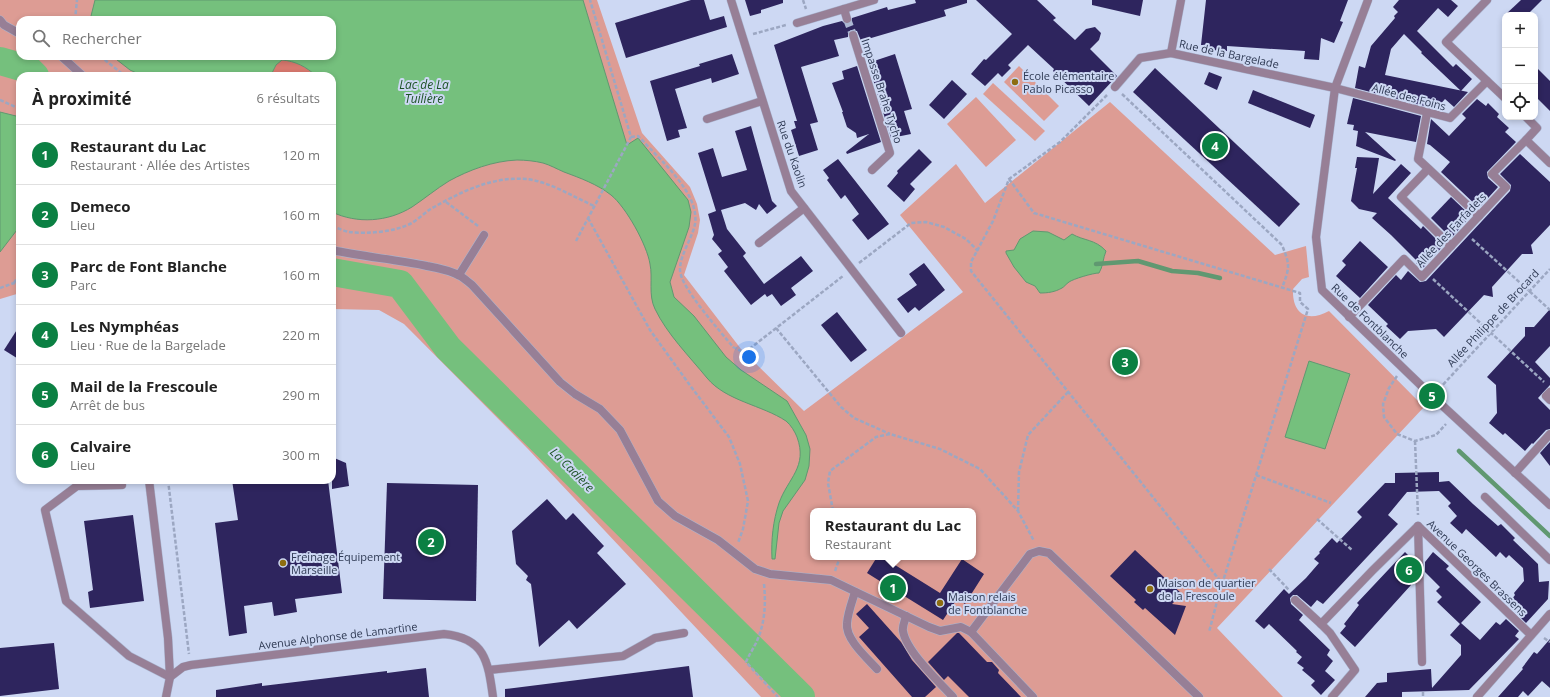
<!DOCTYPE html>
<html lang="fr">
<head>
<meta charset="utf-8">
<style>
	:root { --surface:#fff; --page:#f6f6f6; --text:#222; --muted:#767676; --line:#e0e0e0; --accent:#0b8043 }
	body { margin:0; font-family:"Open Sans",sans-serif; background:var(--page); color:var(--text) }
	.controls { position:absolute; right:12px; top:12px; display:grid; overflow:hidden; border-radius:8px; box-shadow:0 2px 6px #0003 }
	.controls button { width:36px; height:36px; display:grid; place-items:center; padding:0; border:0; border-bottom:1px solid var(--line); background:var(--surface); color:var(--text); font:20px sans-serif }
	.you { position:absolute; left:749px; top:357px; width:14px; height:14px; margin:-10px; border:3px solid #fff; border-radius:50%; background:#1a73e8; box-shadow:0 0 0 6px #1a73e833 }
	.badge { display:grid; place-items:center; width:26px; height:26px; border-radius:50%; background:var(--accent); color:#fff; font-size:13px; font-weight:700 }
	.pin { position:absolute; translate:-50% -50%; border:2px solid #fff; box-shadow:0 1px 4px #0006 }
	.popup { position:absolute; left:810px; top:508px; width:166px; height:52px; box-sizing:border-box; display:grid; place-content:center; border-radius:8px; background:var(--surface); filter:drop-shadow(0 1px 3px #0005); font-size:13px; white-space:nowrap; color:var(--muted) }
	.popup b { font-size:15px; color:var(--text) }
	.popup::after { content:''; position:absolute; left:50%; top:100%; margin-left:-8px; border:8px solid transparent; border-top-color:var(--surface) }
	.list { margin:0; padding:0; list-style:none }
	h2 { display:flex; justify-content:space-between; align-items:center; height:52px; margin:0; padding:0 16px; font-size:17px }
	h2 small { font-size:13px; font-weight:400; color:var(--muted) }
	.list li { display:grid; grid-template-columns:26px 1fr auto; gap:12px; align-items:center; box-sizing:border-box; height:60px; padding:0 16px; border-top:1px solid var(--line) }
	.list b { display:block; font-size:15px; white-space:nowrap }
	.list p { margin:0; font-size:13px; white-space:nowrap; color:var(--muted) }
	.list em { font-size:13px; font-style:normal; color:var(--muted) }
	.icon { flex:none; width:22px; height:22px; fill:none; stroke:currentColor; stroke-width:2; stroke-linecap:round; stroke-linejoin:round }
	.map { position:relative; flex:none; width:1550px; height:697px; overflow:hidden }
	.search { position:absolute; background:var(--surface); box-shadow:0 2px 6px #0003; left:16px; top:16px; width:320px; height:44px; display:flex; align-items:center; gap:10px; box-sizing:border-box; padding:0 14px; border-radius:12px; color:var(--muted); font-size:15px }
	.panel { position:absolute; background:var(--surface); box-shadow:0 2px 6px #0003; left:16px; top:72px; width:320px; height:412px; border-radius:12px }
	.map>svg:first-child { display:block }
</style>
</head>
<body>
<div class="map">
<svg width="1550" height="697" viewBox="0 0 1550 697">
	<rect width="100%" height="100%" fill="#cdd8f3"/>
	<g fill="#dd9c94" fill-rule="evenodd">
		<path d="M0,0H597L642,133L690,187L697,204L700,220L698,233L684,275L741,349L804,411L963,292L900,215L956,164L985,203L1110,102L1275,255L1306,246L1309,277L1302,279L1293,289C1292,314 1307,323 1329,311L1424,407L1217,628L1283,697H761L528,449L404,324L379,310L332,309V76H20V293L0,299ZM20,20H332V56H20ZM813,511H973V557H813Z"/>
		<path d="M1019,66L1059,106L1044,121L1004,82Z"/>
		<path d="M993,83L1045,131L1035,141L983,94Z"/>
		<path d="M976,97L1016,140L986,167L947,124Z"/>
	</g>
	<path fill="#d9796f" d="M282,60C295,61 307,67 316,76H273L272,73L276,65Z"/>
	<g fill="#75c07d" stroke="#609871">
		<path d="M95,0H583L627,145L638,138L688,200L691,212L689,227L670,282L674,297L694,316L726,357L741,370L787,401L806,435L810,449L809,466L805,480L783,511L779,523L775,559H772C771,540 773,521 779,503C788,478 808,467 797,437C795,432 791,425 786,421C762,405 726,401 707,378C689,356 667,334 655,309C648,295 653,278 650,264C647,245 626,207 611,195C597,184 580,178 564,172C557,169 550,165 543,163C535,161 525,160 517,160C493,161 469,170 449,181C436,189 424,199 412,207C388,222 357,224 332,212V76H316C307,67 295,61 282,60L276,65L272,73L273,76H143L130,70L112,56H332V20H90Z"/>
		<path d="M0,112L20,117V226L0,252Z"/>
		<path d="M1033,231L1048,232L1064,240L1072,234C1084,241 1095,239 1106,251C1103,258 1103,267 1099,273C1093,273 1073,279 1069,282C1066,284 1064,287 1062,288C1055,292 1048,293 1040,293L1035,286L1026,282L1014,267L1006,253V251L1014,250L1020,239Z"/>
		<path d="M1309,361L1350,374L1325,449L1285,437Z"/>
	</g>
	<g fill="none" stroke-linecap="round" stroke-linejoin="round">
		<g stroke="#609871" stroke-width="4.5">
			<path d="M1096,264L1138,261L1172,271L1198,273L1220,278"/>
			<path d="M1459,451L1550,536"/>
		</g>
		<g stroke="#75c07d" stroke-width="28">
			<path d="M0,61L28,69L35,76"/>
			<path d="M332,272L400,284L448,348L801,697"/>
		</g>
	</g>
	<g fill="#2e255e">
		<path d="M691,0H704L710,20L724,16L727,27L626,58L615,23Z"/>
		<path d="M745,0H783V3L761,10V13L750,16Z"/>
		<path d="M915,0H967V3L944,10L946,16L861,41L857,31L851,30L848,33V37L834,40L839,56L801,67L818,122L810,124L818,150L799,156L791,130L796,128L794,121H797L774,45L823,26L842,21L844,23L848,24L851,22L852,18L887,7L888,10L916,3Z"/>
		<path d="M976,0H1037L1056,18L1053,20L1075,40L1086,29L1095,27L1101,33L1099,40L1090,49L1117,76L1089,106L1053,71L1054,69L1028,45L1008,65L1011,68L1002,77L998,73L985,86L971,74L984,59L986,60L1012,34Z"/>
		<path d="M1092,0H1143L1140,16L1092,5Z"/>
		<path d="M1206,0H1348L1340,21L1343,22L1334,43L1321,38L1319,60L1304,59L1305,51L1227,46V51L1209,50V45H1201Z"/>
		<path d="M1399,0H1451L1458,6L1448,17L1438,8L1417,31L1453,67L1456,64L1472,79L1461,91L1421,53L1422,52L1404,34L1391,49L1385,75L1468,92L1454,107L1445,99L1436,109L1355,88L1359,66L1365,68L1371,46L1395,18L1394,16L1398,12L1393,7Z"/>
		<path d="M1521,0H1542L1527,15H1505Z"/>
		<path d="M732,54L739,74L712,83L711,78L675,89L687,128L678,130L680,137L667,141L650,81L700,66L699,64Z"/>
		<path d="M895,54L912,109L904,111L911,134L891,138L868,63Z"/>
		<path d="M857,66L881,142L847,154L846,152L869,134L857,138L856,133L847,127L842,112H843L832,83L844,79L842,71Z"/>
		<path d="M1535,66L1550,81V111L1535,96Z"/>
		<path d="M1155,68L1300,204L1279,227L1133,92Z"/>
		<path d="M1209,72L1222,77L1217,90L1204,84Z"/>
		<path d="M952,80L967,94L944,119L929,105Z"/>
		<path d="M1253,90L1315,115L1310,128L1248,103Z"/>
		<path d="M1353,98L1421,116L1416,142L1365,132L1396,160L1395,161L1356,146L1358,131L1353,130L1354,125L1347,124Z"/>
		<path d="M1477,99L1486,106L1488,103L1499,114L1497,117L1509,128L1505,132L1516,142L1487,172L1488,178L1498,187L1479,208L1441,172L1450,162L1430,145L1427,144L1431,119L1449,136L1466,118L1462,114Z"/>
		<path d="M751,126L772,201L777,206L767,214L759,204L756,210L745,203L721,210L727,229L746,253L743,256L764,284L801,256L813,271L791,288L796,295L781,306L772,294L767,297L765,294L751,305L724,271L728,267L718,254L722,251L712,239L714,235L708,214L716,211L698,153L713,148L722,177L747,170L735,131Z"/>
		<path d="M919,149L932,162L910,184L915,189L904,202L887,186L898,173L897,171Z"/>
		<path d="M1520,154L1550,182V225L1531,245L1533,254H1522L1492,287L1493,297L1484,295L1444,337L1436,329L1408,331L1400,339L1386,326L1388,324L1368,305L1396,275L1401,280L1408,271L1420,282L1426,281L1510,191L1511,185L1500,174Z"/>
		<path d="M1357,157L1379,158L1373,194L1401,164L1411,173L1388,198L1421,229L1423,226L1443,246L1422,269L1416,263L1417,261L1391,235L1372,218L1377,213L1359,209L1351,201L1357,168H1355Z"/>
		<path d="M838,159L889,224L868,240L852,220L859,214L845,195L841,199L827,180L829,178L823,170Z"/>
		<path d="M1451,197L1471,216L1451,238L1431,218Z"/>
		<path d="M1360,241L1388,267L1360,298L1336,276L1346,265L1342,261Z"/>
		<path d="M924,263L945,290L919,311L915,307L908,313L897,299L917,285L909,274Z"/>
		<path d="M1550,309V346L1535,362L1550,378V385L1538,398L1550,410V429L1546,430L1533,444L1532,443L1525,451L1505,433L1503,435L1489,423L1497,413L1496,385L1487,377L1525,336V327H1534Z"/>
		<path d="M837,312L867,350L851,362L821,325Z"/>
		<path d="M20,325V360L4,350Z"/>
		<path d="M1550,442V466L1540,453Z"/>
		<path d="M332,457L346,463L349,486L332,489Z"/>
		<path d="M1439,472V482L1449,481L1473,504L1498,526L1501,524L1515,538L1513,540L1538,564L1539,582L1549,581L1548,599L1526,623L1513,610L1515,608L1509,603L1515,595L1514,593L1524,581L1523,568L1509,555L1506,558L1500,552L1496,557L1466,529L1462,534L1450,523L1457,516L1448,506L1451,503L1439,491L1407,492L1388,515L1398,524L1323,604L1317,600L1311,607L1297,595H1293L1290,598L1291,604L1303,615L1299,620L1330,650L1327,655L1333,661L1325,671L1335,680L1321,695L1311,685L1315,681L1302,670L1304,668L1297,663L1302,657L1296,652L1297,651L1269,624L1264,629L1255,621L1284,589L1289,594L1306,578L1319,563L1314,559L1320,553L1319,552L1332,538L1337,543L1362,517L1357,512L1385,483H1395V473Z"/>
		<path d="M232,480H328L342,593L295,599L297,612L274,616L272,602L244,606L247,633L229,636L215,523L238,520Z"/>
		<path d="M387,483L478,485L476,601L383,599Z"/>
		<path d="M547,499L566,520L573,513L604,546L597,553L626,584L577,629L569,620L539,647L531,584L526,580L528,576L516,564L512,531Z"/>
		<path d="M133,515L144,601L90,608L88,592L93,590L84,521Z"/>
		<path d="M1135,550L1182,594L1172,604L1186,606L1175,635L1145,608L1143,610L1134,602L1136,600L1110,576Z"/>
		<path d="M1405,552L1411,558V585L1355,647L1340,633L1346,626L1344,624L1359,605L1357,603Z"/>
		<path d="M1433,552L1449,566L1446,569L1481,602L1461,623L1480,640L1496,622L1500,625L1506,619L1519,631L1515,636L1519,639L1469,690L1402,692V697H1365L1377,683L1387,682V673L1431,669L1432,688L1461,655V645L1450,635L1460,624L1437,602L1442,597L1436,591L1440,587L1425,572V562Z"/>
		<path d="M877,557H888L896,562L895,565L940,593L962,559L984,574L965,604L957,599L943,620L901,594L897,600L880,589L883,583L867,573Z"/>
		<path d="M867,604L901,642L912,660L936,687L925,697H912L859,637L869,628L856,614Z"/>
		<path d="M957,633H959L987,662H992L999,670L998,673L1021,697H969L948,676L944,680L928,662Z"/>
		<path d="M1550,639V688L1542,681L1528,696L1523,691L1518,697H1498L1523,669L1522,668L1534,652L1537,654Z"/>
		<path d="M54,643L59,689L0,696V648Z"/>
		<path d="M689,666L693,697H505V689Z"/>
		<path d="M426,668L429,697H216V690L262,683V686L387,671V673Z"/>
	</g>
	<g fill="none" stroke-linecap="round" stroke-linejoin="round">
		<path stroke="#adb8d3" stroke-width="8" stroke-dasharray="8 4" stroke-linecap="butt" d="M847,19L853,35"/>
		<g stroke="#aab5d0" stroke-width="9">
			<g id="lane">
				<path d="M149,480L168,638L170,677"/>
				<path d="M122,485L77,486L45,510L66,601L129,656L170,677"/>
				<path d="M855,592C852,602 848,612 847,623C845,639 867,658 877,669"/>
				<path d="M906,616C905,621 902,626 903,631C906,651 939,682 953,697"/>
				<path d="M489,670L623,656L655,638L684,633"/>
			</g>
		</g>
		<g stroke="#aab5d0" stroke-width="9">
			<g id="street">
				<path d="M731,0L791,191L901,333"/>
				<path d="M1181,0L1171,53L1335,88L1450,118L1487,81"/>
				<path d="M1368,0L1335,88L1316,237L1322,290L1432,396L1550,505"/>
				<path d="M1487,0L1446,42L1505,98"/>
				<path d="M844,9L847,19"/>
				<path d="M0,20L4,25L20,34"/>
				<path d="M797,23L874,0"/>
				<path d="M853,35L890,153L872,170"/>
				<path d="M61,56L83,76"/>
				<path d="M1115,87L1140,58L1171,53"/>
				<path d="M1427,113L1418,159L1479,216"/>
				<path d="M1526,117L1537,128L1526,140L1550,163"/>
				<path d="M707,119L762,101"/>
				<path d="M1428,169L1401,197L1451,246"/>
				<path d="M759,243L804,208"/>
				<path d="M332,250C363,257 395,259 427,266C438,268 450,270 460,276C464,278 468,282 472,285L560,382L575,394L600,409L620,430L658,501L675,516L718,540L755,569L770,574L831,580L929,627L940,631L961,627L971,632L1033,697"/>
				<path d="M459,275L484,235"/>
				<path d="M1349,317L1404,259L1422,277L1506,187L1492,174L1526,140"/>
				<path d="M1550,392L1546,396L1550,400"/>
				<path d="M1515,473L1550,434"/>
				<path d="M1485,497L1550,560"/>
				<path d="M1418,526L1422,662"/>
				<path d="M1295,600L1321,624"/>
				<path d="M971,632L1030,554L1039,551L1049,553L1199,697"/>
				<path d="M166,697L170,677L183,667L191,665L444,634C485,638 488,661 493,697"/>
				<path d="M1332,697L1355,670L1330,633L1321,624L1373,570L1418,526L1531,635"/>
				<path d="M1477,697L1550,614"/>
			</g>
		</g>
		<g stroke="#9ca7c2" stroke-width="2.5" stroke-dasharray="4 2" stroke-linecap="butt">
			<path d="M803,0L806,9"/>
			<path d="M75,20L77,0"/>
			<path d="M753,34L786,25"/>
			<path d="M100,56L125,76"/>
			<path d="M1122,94L1282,245C1290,265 1290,267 1282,288"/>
			<path d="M1107,95L1060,142L1009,179L993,221L971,262V271L1222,583"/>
			<path d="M0,100L20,109"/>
			<path d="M631,137L638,136L643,141C661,161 700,194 695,224C692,239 680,254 680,270C680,287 721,332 733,347L741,351L748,350L843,276"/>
			<path d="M1009,179L1034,213L1300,293V302L1308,309L1219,594L1209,632"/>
			<path d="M446,202L478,226"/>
			<path d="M588,218L650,330L689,384L729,437L740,464L748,501L743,529L738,543"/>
			<path d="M332,226C338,228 344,231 349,232C368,234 395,232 412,223C418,219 424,214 429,210C458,193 492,176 526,179C548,181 574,197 594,206"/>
			<path d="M1472,239L1550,310"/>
			<path d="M576,241L631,137L590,0"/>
			<path d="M859,263L911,223L926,222L944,227L966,239L978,251"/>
			<path d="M1433,279L1544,382"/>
			<path d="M14,283L20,273"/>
			<path d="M0,288L14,283L20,284"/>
			<path d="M776,328L841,407L854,418L890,434"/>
			<path d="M1397,376L1389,388L1383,404L1384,417L1397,434L1415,441L1436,435L1446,424"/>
			<path d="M1439,389L1550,269"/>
			<path d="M1415,441L1418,515"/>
			<path d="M1256,475L1331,503"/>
			<path d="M168,480L189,654"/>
			<path d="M833,511L828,483L830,471L876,437L890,434L940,449L980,469L1018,511L1034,541"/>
			<path d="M1018,511L1019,472L1028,435L1068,392"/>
			<path d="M1317,519L1352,550"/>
			<path d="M1269,569L1289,590"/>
			<path d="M835,571L840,557"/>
			<path d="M764,584C766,604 765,624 756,643C753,649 749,655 746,662L778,697"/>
			<path d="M1544,638L1550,642"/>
			<path d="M1423,692V697"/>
		</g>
		<use href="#lane" stroke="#977f96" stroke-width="8"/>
		<use href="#street" stroke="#977f96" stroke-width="8"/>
	</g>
	<g fill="#8d6d10" stroke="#cdd8f3" stroke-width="1.5">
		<circle cx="1015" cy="82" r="4"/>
		<circle cx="283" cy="563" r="4"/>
		<circle cx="1150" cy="589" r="4"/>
		<circle cx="940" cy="603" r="4"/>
	</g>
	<g text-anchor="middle" stroke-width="4" stroke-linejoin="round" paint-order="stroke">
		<g font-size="11" fill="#2f3a54" stroke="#cdd8f3">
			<text transform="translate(1229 54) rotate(12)" y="4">Rue de la Bargelade</text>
			<text transform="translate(882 91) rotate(72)" y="4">Impasse Brahe Tycho</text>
			<text transform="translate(1409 97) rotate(15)" y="4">Allée des Foins</text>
			<text transform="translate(792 154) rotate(71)" y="4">Rue du Kaolin</text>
			<text transform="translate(1451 230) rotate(-47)" y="4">Allée des Farfadets</text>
			<text transform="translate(1493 318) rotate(-47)" y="4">Allée Philippe de Brocard</text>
			<text transform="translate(1370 321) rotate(44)" y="4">Rue de Fontblanche</text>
			<text transform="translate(1477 568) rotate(44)" y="4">Avenue Georges Brassens</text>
			<text transform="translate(338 636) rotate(-7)" y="4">Avenue Alphonse de Lamartine</text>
		</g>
		<g font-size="11" fill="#2f3a54" stroke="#cdd8f3" text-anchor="start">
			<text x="1023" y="80">École élémentaire<tspan x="1023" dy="13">Pablo Picasso</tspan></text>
			<text x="291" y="561">Freinage Équipement<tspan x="291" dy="13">Marseille</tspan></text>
			<text x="1158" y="587">Maison de quartier<tspan x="1158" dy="13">de la Frescoule</tspan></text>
			<text x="948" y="601">Maison relais<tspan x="948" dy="13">de Fontblanche</tspan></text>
		</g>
		<g font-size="12" font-style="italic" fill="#1d5226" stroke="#cdd8f3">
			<text x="424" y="89">Lac de La<tspan x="424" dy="14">Tuilière</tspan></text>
			<text transform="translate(572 470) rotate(45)" y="4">La Cadière</text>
		</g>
	</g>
</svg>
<div class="controls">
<button>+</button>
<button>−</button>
<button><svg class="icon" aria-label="locate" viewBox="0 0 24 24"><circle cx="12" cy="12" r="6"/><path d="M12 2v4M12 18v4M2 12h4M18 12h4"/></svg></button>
</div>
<div class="you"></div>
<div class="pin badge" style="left:893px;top:588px">1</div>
<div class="popup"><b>Restaurant du Lac</b>Restaurant</div>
<div class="pin badge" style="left:431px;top:542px">2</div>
<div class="pin badge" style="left:1125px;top:362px">3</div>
<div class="pin badge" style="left:1215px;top:146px">4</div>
<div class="pin badge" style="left:1432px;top:396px">5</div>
<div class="pin badge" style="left:1409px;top:570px">6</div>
<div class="search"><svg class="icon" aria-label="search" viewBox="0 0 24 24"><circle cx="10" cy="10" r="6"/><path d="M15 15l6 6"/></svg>Rechercher</div>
<section class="panel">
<h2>À proximité<small>6 résultats</small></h2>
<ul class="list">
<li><span class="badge">1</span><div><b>Restaurant du Lac</b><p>Restaurant · Allée des Artistes</p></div><em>120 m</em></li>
<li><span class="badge">2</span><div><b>Demeco</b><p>Lieu</p></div><em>160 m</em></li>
<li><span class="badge">3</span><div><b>Parc de Font Blanche</b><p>Parc</p></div><em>160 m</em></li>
<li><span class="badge">4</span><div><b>Les Nymphéas</b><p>Lieu · Rue de la Bargelade</p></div><em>220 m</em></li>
<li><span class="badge">5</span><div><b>Mail de la Frescoule</b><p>Arrêt de bus</p></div><em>290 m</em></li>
<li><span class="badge">6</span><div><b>Calvaire</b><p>Lieu</p></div><em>300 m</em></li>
</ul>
</section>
</div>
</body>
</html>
